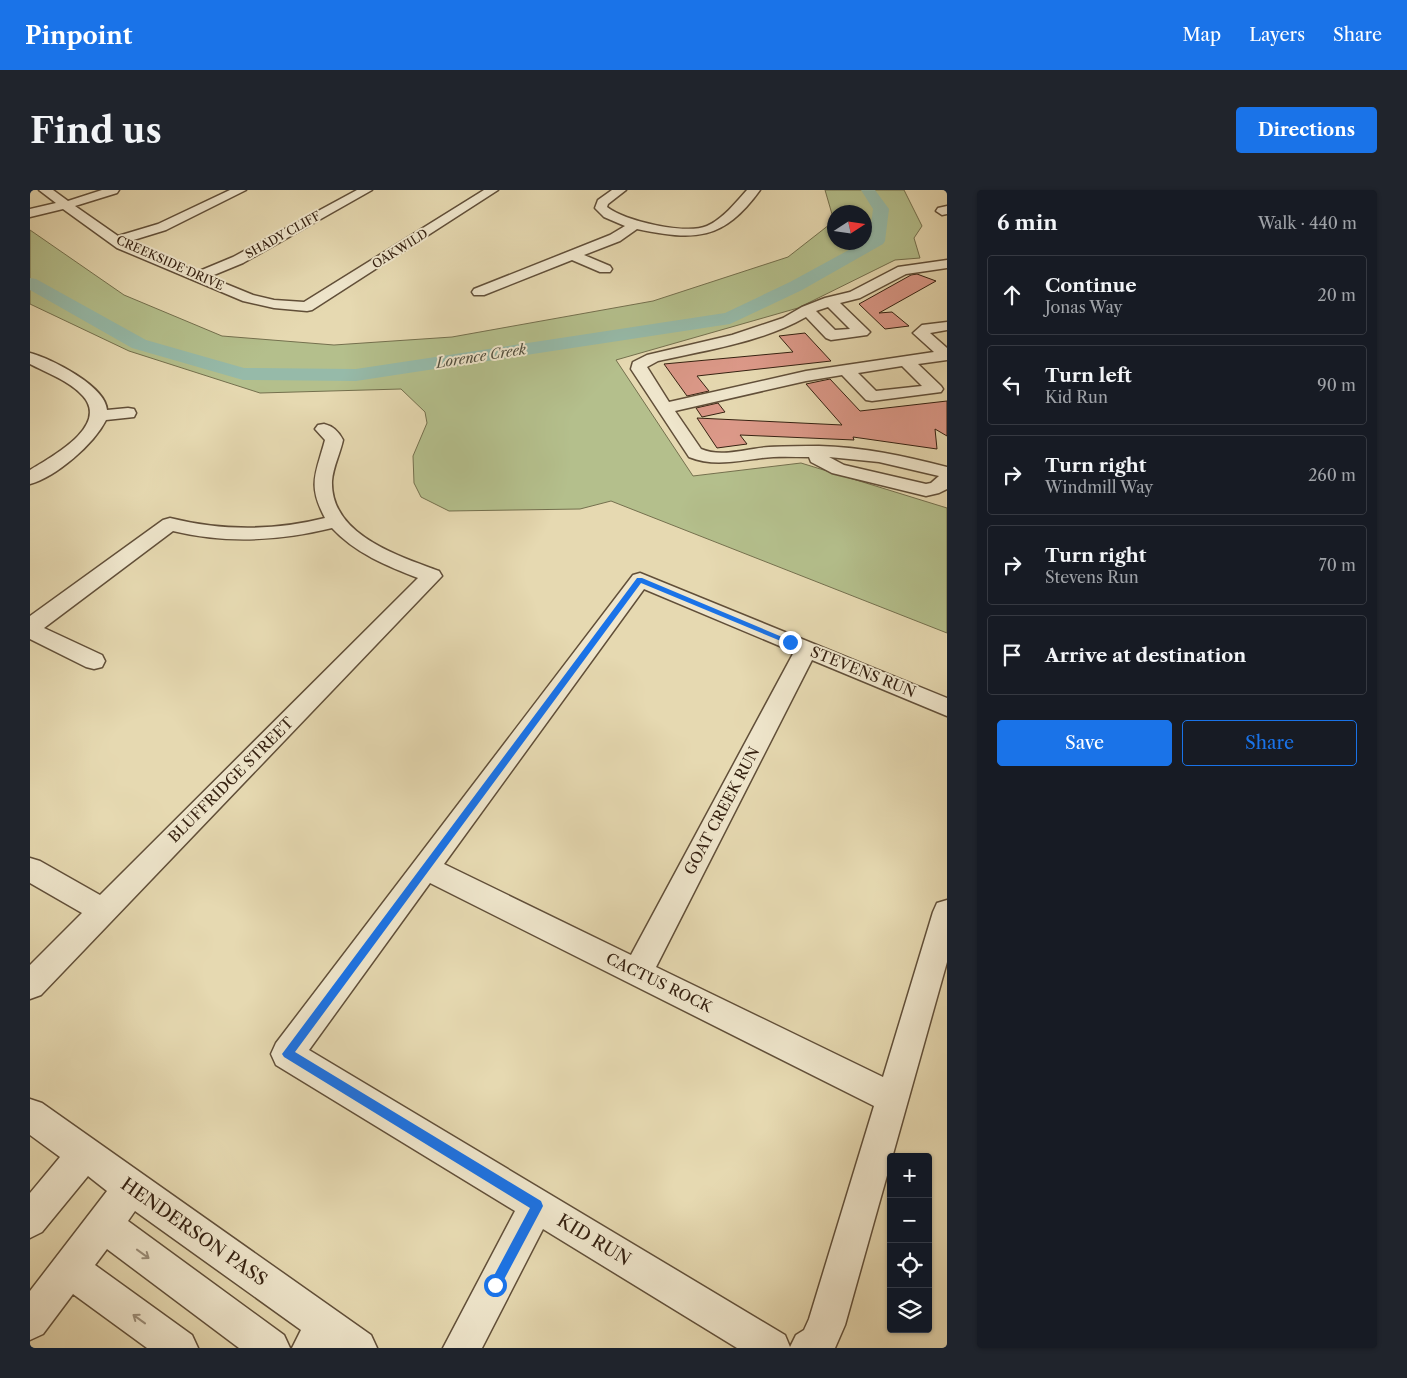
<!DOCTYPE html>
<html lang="en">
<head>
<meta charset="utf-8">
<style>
	:root { --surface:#171b24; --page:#20242c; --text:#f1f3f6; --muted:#9ea1a6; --line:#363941; --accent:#1a73e8 }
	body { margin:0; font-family:"Libre Caslon Text",serif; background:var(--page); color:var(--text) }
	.controls { position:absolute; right:15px; bottom:15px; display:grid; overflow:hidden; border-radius:5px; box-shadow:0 1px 4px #0004 }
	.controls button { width:45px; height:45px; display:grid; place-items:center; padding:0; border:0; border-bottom:1px solid var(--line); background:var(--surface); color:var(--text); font:25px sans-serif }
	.compass { position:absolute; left:797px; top:15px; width:45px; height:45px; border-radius:50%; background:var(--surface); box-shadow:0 1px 4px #0004; rotate:78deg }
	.stop { position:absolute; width:15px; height:15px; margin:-11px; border:4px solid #1a73e8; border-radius:50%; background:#fff }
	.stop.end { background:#1a73e8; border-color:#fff; box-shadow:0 1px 5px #0008 }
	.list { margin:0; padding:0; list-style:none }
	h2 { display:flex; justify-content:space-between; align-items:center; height:65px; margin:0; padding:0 20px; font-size:21px }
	h2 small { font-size:16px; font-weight:400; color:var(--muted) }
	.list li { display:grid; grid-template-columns:32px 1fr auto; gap:15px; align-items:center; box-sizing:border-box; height:80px; margin:0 10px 10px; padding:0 10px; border:1px solid var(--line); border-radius:5px }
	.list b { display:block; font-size:19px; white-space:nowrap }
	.list p { margin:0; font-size:16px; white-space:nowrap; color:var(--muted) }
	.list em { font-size:16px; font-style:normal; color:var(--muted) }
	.actions { display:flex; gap:10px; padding:15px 20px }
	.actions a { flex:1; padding:11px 0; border:1px solid var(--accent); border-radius:5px; text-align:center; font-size:18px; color:var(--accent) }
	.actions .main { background:var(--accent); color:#fff }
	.icon { flex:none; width:28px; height:28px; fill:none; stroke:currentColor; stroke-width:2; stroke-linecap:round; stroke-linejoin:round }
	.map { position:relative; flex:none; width:917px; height:1158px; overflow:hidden; border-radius:5px }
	header { display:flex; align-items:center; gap:30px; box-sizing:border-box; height:70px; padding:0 25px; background:var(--accent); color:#fff }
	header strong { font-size:24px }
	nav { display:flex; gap:28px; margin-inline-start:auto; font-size:18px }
	.intro { display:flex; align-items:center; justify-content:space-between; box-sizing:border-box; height:120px; padding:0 30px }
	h1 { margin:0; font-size:35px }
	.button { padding:12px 22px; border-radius:5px; background:var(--accent); color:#fff; font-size:18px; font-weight:700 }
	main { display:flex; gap:30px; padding:0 30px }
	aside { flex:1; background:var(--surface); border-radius:5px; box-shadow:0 1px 4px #0004 }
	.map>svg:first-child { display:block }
</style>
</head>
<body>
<header>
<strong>Pinpoint</strong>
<nav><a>Map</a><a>Layers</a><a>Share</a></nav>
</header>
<div class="intro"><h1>Find us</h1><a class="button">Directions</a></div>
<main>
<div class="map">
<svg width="917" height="1158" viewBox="0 0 917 1158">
	<rect width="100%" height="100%" fill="#e6d9b1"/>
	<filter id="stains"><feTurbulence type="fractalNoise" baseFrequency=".004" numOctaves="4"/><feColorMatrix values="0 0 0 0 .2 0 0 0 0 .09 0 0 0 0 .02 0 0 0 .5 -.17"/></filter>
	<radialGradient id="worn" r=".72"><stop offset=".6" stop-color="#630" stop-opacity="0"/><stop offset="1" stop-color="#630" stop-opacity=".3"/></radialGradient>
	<path fill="#b4bf8c" stroke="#74704e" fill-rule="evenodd" d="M795,0H874L892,36L884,48L890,68L865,70L768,118L586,170L663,286L771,273L917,318V443L581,311L550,319L419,321L391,307L384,293L383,266L397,233L395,222L371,199L230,203L99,161L0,114V40L94,105L192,146L304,155L422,147L623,111L758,67L804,31ZM804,22H834V52H804Z"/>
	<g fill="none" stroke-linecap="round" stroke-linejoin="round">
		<path fill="#96baa9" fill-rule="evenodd" d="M831,0H845L859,19L855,51L853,54L772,100L700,134L326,191L213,190L206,188L102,158L0,100V88L6,89L116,150L214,178L326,179L695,123L760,92L839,49L843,19Z"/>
	</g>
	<g fill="#dc9989" stroke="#352111">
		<path d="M887,84L906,91L849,123L862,122L879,136L855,139L829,114L881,85Z"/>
		<path d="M775,143L801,171L667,186L679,201L657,206L634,174L763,162L749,146Z"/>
		<path d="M800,189L830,221L917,211V246L905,239L907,259L823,247L824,250L710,245L717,254L687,258L667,228L812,235L776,194Z"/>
		<path d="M688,213L695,222L672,227L666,218Z"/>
	</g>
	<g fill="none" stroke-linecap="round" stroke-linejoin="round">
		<g stroke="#614f39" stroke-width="3">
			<g id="minor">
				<path d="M9,0H23L38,11L72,0H89L87,3L45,16L88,46L128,34L200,0H216L136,40L97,52L167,82L203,67L327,0H342L213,73L179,87L223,105L244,110L274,112L454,0H468L282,120L277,121L244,118L213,111L87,58L33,19L0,27V19L26,13Z"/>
				<path d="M582,0H596L578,14L577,17C594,31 656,45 677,36C693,29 706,12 717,0H730C693,51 665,51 607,39L590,51L554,65L580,76L582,79L580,82H570L542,70L454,105H444L442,102L444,99L580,45L595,36L574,27L565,18L568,10Z"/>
				<path d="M917,16V24L912,25L906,21L908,18Z"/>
				<path d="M917,70V78L876,84L830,108L810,113L837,139L840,142L837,145L801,150L796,148L776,127C733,152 676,160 628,171L617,177L639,212L776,181L904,162L883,143L892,135L917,132V140L900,143L917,158V170L888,174L911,196L913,199L911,202L842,211L836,210L812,185L776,191L645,221L671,259C692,268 718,258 739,257C756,256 773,256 789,256C833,257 874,266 917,277V299L909,303L896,306L802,283L781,272L779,267C763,267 747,266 732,268C707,271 683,277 659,267L601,179L603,172L617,165L702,145L753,128L772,117L795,108L820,102L868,77ZM798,117L820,139L805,140L786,121ZM872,176L892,196L846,201L828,183ZM799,267L849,272L909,286L901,293L896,294L814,275Z"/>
				<path d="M0,163C20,168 76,196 77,220L98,218L104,219L106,223L104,227L76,230C64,254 26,287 0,294V280C21,267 80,236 53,206C40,191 17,183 0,174Z"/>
				<path d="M294,234C303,236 309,242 313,250C310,264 303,277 302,291C300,345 369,366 409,381L412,386L11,805L0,809V775L52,723L0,693V668L10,671L70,705L388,388C357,376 325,363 302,338C249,351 197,354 143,341L14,438L72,465L75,471L72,477L64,479L56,477L0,449V426L133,330L140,328C192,341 243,341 295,328C277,294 286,284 295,250L285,239L288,235Z"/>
				<path d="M610,383L917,508V526L782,470L626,777L853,887L903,722L907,713L917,710V772L815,1135L805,1158H707L513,1039L452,1158H413L485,1021L246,875L241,864L246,853L603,385ZM614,399L764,462L601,765L414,674ZM400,693L844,916L779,1129L774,1140L766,1145L760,1157L755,1145L279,860Z"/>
				<path d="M0,909L12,913L341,1145L347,1158H262L271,1140L105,1021L98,1031L254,1145L260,1158H209L77,1059L65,1075L162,1145L168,1158H117L43,1104L13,1144L0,1150V1101L77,1001L58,986L12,1042L0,1048V1003L30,967L0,945Z"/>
			</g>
		</g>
		<use href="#minor" fill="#efe6cc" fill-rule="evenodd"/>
	</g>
	<defs><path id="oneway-shaft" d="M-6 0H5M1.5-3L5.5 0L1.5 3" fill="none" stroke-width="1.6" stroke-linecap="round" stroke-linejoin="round" transform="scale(1.25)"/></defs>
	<g stroke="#9b8d78">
		<use href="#oneway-shaft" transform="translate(113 1064) rotate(36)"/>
		<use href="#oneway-shaft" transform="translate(109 1129) rotate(-144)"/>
	</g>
	<path fill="#1a73e8" d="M607,388H612L764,452L758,454L611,393L265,862L511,1011L513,1016L511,1020L469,1099L465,1101L461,1099L459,1095L500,1018L254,867L252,864Z"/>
	<g text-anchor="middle" stroke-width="4" stroke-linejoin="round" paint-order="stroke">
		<g font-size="12" fill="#352111" stroke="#efe6cc">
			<text transform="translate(253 45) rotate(-29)" y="4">SHADY CLIFF</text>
			<text transform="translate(370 59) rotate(-32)" y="4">OAKWILD</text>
			<text transform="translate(140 73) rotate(24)" y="4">CREEKSIDE DRIVE</text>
		</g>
		<g font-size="14" font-style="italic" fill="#524f3f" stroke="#efe6cc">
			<text transform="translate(451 166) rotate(-9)" y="5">Lorence Creek</text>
		</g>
		<g font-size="15" fill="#352111" stroke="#efe6cc">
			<text transform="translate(833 482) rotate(22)" y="5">STEVENS RUN</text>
			<text transform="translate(201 590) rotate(-45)" y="5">BLUFFRIDGE STREET</text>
			<text transform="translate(692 621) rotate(-62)" y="5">GOAT CREEK RUN</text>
			<text transform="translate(629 793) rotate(26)" y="5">CACTUS ROCK</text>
		</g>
		<g font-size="18" fill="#352111" stroke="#efe6cc">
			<text transform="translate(164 1042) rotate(35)" y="6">HENDERSON PASS</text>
			<text transform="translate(564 1050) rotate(31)" y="6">KID RUN</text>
		</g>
	</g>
	<rect width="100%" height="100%" filter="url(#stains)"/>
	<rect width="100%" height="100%" fill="url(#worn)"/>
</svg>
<div class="controls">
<button>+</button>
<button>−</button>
<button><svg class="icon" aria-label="locate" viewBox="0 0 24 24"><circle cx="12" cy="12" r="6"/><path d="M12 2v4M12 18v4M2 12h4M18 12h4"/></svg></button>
<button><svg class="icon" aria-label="layers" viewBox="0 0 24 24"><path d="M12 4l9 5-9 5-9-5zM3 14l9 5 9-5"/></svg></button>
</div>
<svg class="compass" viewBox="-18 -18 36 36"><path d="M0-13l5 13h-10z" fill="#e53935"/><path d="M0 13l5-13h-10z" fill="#9ea1a6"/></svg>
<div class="stop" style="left:465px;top:1095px"></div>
<div class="stop end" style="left:760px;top:452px"></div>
</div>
<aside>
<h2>6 min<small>Walk · 440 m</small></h2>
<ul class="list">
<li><svg class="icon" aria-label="ahead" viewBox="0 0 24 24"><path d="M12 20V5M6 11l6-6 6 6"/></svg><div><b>Continue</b><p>Jonas Way</p></div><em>20 m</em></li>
<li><svg class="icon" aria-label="left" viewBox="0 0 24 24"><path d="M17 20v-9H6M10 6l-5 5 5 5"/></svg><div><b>Turn left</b><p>Kid Run</p></div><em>90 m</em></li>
<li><svg class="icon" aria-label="right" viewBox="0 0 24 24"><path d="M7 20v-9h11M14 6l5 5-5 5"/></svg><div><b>Turn right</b><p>Windmill Way</p></div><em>260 m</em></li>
<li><svg class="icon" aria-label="right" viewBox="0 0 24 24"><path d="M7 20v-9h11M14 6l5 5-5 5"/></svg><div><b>Turn right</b><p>Stevens Run</p></div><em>70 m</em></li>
<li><svg class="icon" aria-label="arrive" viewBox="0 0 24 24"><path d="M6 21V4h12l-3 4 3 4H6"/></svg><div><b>Arrive at destination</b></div></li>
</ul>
<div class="actions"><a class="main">Save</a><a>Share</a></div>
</aside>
</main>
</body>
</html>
